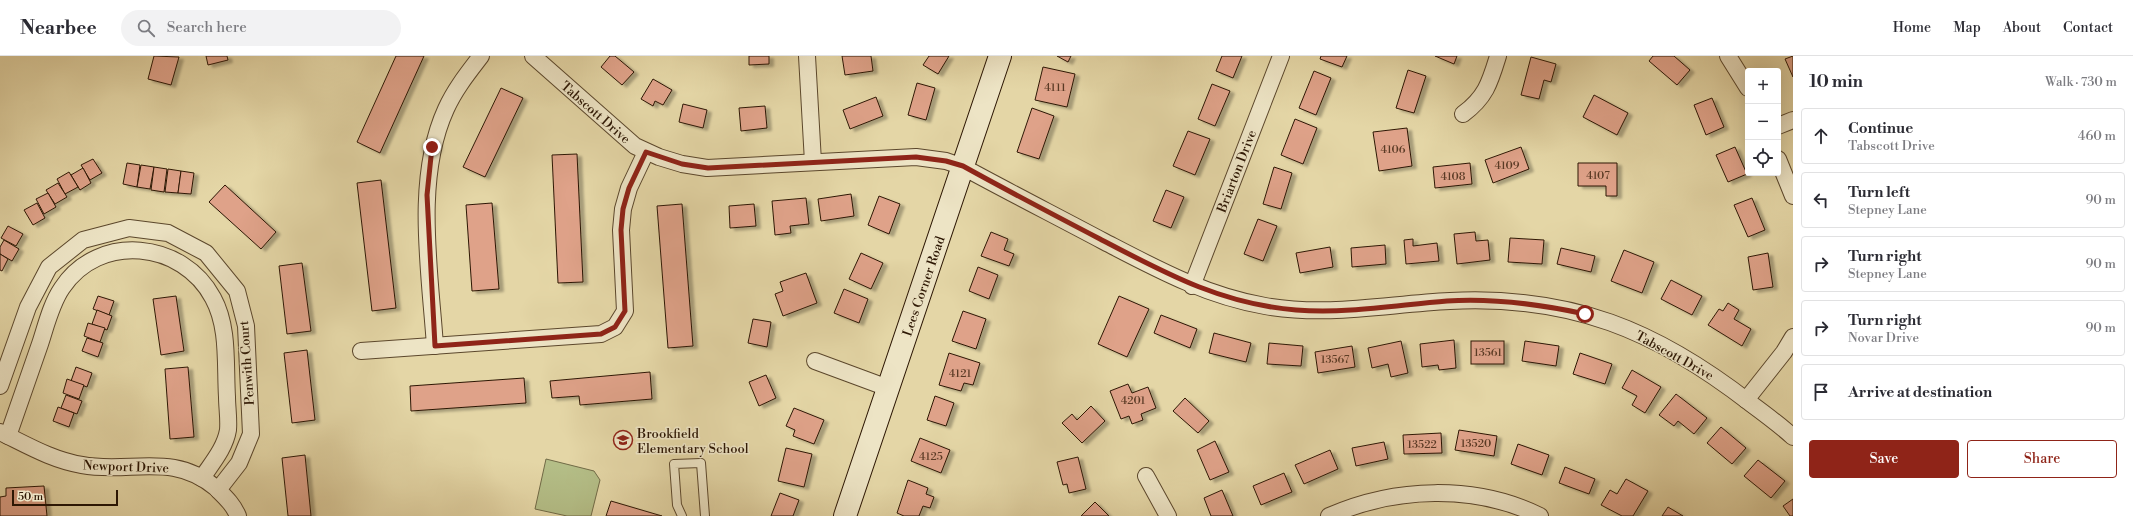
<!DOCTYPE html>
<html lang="en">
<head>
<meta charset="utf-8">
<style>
	:root { --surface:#fff; --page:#f2f2f3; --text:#2b2b33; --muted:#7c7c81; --line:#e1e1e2; --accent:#8f2418 }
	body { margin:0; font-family:"Libre Bodoni",serif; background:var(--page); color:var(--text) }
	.controls { position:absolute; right:12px; top:12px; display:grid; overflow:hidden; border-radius:4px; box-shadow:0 4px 16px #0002 }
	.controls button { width:36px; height:36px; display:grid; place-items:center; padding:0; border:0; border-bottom:1px solid var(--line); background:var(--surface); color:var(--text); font:20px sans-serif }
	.scale { position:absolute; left:12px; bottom:10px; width:106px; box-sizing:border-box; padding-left:4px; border:2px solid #2d1704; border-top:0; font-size:11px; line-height:14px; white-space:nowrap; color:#2d1704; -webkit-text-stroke:3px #ede4c5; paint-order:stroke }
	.stop { position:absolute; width:12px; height:12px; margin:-9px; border:3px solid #8f2418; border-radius:50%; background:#fff }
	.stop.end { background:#8f2418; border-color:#fff; box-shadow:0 1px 4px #0008 }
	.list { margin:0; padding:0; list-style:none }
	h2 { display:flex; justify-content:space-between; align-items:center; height:52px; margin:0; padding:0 16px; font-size:17px }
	h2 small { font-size:13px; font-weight:400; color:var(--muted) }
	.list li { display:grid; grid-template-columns:26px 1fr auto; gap:12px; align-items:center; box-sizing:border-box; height:56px; margin:0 8px 8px; padding:0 8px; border:1px solid var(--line); border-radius:4px }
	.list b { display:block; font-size:15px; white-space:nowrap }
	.list p { margin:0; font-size:13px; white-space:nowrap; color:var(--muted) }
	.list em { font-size:13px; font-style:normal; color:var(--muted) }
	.actions { display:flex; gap:8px; padding:12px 16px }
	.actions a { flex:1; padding:9px 0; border:1px solid var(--accent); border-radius:4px; text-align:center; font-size:14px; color:var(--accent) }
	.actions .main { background:var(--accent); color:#fff }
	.icon { flex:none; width:22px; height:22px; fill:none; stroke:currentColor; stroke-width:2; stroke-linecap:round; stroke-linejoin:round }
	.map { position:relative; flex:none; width:1793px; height:460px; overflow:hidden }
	header { display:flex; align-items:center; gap:24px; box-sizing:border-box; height:56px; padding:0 20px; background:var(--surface); border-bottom:1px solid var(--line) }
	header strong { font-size:19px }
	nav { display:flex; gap:22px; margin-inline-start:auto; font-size:14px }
	.search { width:280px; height:36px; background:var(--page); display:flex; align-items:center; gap:10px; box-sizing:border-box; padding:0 14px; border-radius:22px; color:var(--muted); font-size:15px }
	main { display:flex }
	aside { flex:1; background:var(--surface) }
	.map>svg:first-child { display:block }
</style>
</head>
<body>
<header>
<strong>Nearbee</strong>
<div class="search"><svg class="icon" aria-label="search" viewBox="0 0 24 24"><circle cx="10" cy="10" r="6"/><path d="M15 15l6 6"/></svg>Search here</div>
<nav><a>Home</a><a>Map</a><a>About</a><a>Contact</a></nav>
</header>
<main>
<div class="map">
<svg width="1793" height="460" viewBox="0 0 1793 460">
	<defs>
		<filter id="shadow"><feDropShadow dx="4.5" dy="2.5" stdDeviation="1" flood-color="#0004"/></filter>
	</defs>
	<rect width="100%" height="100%" fill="#e4d6a6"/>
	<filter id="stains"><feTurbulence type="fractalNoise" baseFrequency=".005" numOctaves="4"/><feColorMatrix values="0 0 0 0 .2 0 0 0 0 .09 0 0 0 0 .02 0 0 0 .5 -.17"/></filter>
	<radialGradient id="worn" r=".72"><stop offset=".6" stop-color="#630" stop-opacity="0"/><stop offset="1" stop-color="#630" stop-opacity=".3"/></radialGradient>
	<path fill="#b4be87" stroke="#706a46" d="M546,403L594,415L600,424L591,460H567L535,453Z"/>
	<g fill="#dfa289" stroke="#2d1704" filter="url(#shadow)">
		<path d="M154,0L179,1L171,29L148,23Z"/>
		<path d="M206,0H227L228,4L208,9Z"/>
		<path d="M396,0H424L380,97L357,86Z"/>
		<path d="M610,0H615L634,16L622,29L601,11Z"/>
		<path d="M749,0H769V8L749,9Z"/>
		<path d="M842,0H871L873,15L845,19Z"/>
		<path d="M929,0H949L938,18L923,9Z"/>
		<path d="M1057,0H1071L1068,6Z"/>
		<path d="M1222,0H1242L1233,22L1216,15Z"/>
		<path d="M1321,0H1347L1342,11L1320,3Z"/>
		<path d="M1435,0H1457L1454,8Z"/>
		<path d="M1653,0H1674L1690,14L1677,29L1649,5Z"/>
		<path d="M1793,0V21L1785,3Z"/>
		<path d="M1531,1L1556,8L1551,26L1544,24L1539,43L1521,39Z"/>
		<path d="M1043,11L1075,18L1067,51L1035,44Z"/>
		<path d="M1408,14L1426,20L1414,57L1396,52Z"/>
		<path d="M1314,15L1331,22L1316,59L1299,52Z"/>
		<path d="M653,23L672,34L663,49L655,45L653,50L641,43Z"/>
		<path d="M917,27L935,32L926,64L908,59Z"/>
		<path d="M1212,28L1230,35L1215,70L1198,63Z"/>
		<path d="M501,32L523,42L485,121L463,111Z"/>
		<path d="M1594,39L1628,57L1617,79L1583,61Z"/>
		<path d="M876,41L883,60L850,73L843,54Z"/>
		<path d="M1712,42L1724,71L1706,79L1694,49Z"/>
		<path d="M683,48L707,54L703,72L679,66Z"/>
		<path d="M765,50L767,72L741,75L739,52Z"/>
		<path d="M1032,52L1054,60L1039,103L1017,96Z"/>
		<path d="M1295,63L1317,72L1303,108L1281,99Z"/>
		<path d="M1407,72L1412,110L1379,115L1373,76Z"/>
		<path d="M1188,75L1210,83L1195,119L1173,110Z"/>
		<path d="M1521,91L1529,113L1493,127L1485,104Z"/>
		<path d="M1735,91L1747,118L1728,126L1716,99Z"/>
		<path d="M577,98L583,226L558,227L552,99Z"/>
		<path d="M93,103L102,117L90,124L81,109Z"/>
		<path d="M127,107L140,109L137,131L123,128Z"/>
		<path d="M1470,107L1472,128L1435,132L1433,111Z"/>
		<path d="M1578,107H1617V140H1606V130H1578Z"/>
		<path d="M141,109L154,111L150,133L137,131Z"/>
		<path d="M154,111L167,113L164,136L151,134Z"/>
		<path d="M1274,111L1292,117L1281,153L1263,148Z"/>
		<path d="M83,112L91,127L80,134L71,119Z"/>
		<path d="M168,113L181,115L178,137L165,136Z"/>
		<path d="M181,115L194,117L191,138L178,137Z"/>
		<path d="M69,116L78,131L65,138L57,123Z"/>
		<path d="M381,124L396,252L372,255L357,127Z"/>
		<path d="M58,127L67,141L55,148L46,134Z"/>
		<path d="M225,129L276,176L261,193L209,146Z"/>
		<path d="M1166,134L1184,141L1171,172L1153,165Z"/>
		<path d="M48,137L56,151L44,158L36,143Z"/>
		<path d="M851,138L854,160L821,165L818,143Z"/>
		<path d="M879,140L900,148L889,178L868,169Z"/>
		<path d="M806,142L809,168L790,170L791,177L775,179L772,145Z"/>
		<path d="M1752,142L1765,174L1748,181L1734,149Z"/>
		<path d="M37,147L45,162L33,169L24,154Z"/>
		<path d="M492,147L499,233L472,235L466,149Z"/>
		<path d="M682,148L693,290L668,292L657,150Z"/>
		<path d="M754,148L756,170L730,172L729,150Z"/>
		<path d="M1258,163L1277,170L1263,205L1244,198Z"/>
		<path d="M8,170L23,178L16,190L1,182Z"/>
		<path d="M991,176L1008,183L1004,194L1014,198L1009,210L981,200Z"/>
		<path d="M1475,176L1476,185L1488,184L1490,204L1457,208L1454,178Z"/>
		<path d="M1510,182L1544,184L1542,208L1508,206Z"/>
		<path d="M1413,183V190L1437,187L1439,205L1406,208L1404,184Z"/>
		<path d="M4,184L19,193L12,205L0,198V191Z"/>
		<path d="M1385,189L1386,208L1352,211L1351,192Z"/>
		<path d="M1330,191L1333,211L1300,217L1296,197Z"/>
		<path d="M1561,192L1595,200L1591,216L1557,208Z"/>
		<path d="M1624,194L1654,206L1642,237L1611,225Z"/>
		<path d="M861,197L883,207L871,233L849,223Z"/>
		<path d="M1768,197L1773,231L1753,234L1748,201Z"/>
		<path d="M0,198L8,203L2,215L0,214Z"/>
		<path d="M302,207L311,275L287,278L279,210Z"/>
		<path d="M978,211L998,219L989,243L969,235Z"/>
		<path d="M806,217L817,247L783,260L775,238L783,235L780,226Z"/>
		<path d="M1671,224L1702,240L1692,259L1661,243Z"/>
		<path d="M844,233L868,243L859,267L834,257Z"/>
		<path d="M98,240L114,245L109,259L93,253Z"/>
		<path d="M176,240L184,295L161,299L153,243Z"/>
		<path d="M1119,240L1149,253L1127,301L1098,288Z"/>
		<path d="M1728,247L1739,254L1734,263L1751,273L1742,290L1708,269L1719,253L1723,255Z"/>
		<path d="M97,254L112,260L107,274L92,268Z"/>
		<path d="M963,255L986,263L976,293L952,285Z"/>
		<path d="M1161,259L1197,273L1190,292L1154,277Z"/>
		<path d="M753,263L771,266L767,291L748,287Z"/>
		<path d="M88,267L105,272L100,286L84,280Z"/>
		<path d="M1214,277L1251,287L1246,306L1209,297Z"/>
		<path d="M87,282L103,287L98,301L82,295Z"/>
		<path d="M1454,284L1456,312L1439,314L1438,309L1422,311L1420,288Z"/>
		<path d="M1401,285L1408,317L1391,321L1388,308L1372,312L1368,292Z"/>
		<rect x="1471" y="285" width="33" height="23"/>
		<path d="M1525,285L1559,290L1556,310L1522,305Z"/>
		<path d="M1269,287L1303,290L1301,310L1267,308Z"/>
		<path d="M1352,290L1355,311L1318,317L1315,296Z"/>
		<path d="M307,294L315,364L292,367L284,297Z"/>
		<path d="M949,297L980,307L973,329L964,327L961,335L939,329Z"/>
		<path d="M1580,297L1612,308L1605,328L1573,318Z"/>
		<path d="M76,311L92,317L87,331L71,325Z"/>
		<path d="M188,311L194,381L170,383L165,313Z"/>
		<path d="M1632,314L1661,331L1645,357L1632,349L1637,340L1622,332Z"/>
		<path d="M650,316L652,343L580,349L579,340L552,342L550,325Z"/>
		<path d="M766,319L776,342L759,350L749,326Z"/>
		<path d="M524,322L526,347L411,355L410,330Z"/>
		<path d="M67,323L84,329L79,343L63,337Z"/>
		<path d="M1128,328L1132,337L1148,331L1156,352L1141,358L1143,364L1132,368L1129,360L1121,363L1110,335Z"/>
		<path d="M1676,338L1707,362L1694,378L1678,365L1674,370L1659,359Z"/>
		<path d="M66,339L82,345L77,358L61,352Z"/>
		<path d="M935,340L954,347L946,370L927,364Z"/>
		<path d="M1185,342L1209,365L1198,377L1173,355Z"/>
		<path d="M1091,350L1105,365L1082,387L1062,367L1072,358L1077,364Z"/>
		<path d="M58,351L74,357L69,371L53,365Z"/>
		<path d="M794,352L824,364L814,388L793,380L795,374L786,370Z"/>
		<path d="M1721,371L1746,392L1732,408L1707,387Z"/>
		<path d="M1459,374L1497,380L1494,400L1455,394Z"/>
		<path d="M1441,377L1442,397L1404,398L1403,379Z"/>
		<path d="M920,382L950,394L941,417L911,405Z"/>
		<path d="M1215,385L1229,416L1210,424L1197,394Z"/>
		<path d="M1384,386L1388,403L1356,410L1352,392Z"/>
		<path d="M1518,388L1549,399L1542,419L1511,408Z"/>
		<path d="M786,392L812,398L804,431L778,425Z"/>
		<path d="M1330,394L1338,413L1304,428L1295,409Z"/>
		<path d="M305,399L311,460H288L282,402Z"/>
		<path d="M1078,401L1086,433L1069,437L1067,428L1063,429L1057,406Z"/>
		<path d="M1758,404L1785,425L1771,442L1744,420Z"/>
		<path d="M1565,411L1595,423L1589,438L1559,427Z"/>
		<path d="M1284,417L1292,436L1261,449L1253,430Z"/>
		<path d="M1626,423L1648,435L1633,460H1622L1601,449L1610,434L1617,438Z"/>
		<path d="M908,424L928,432L926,438L934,441L930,452L923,450L919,460H904L897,457Z"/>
		<path d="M44,430L47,460H0V441L6,440V432Z"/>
		<path d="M1222,434L1233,460H1211L1204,442Z"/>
		<path d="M780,437L799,444L793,460H771Z"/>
		<path d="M1793,443V460H1790L1783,450Z"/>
		<path d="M611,445L662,460H606Z"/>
		<path d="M1095,446L1109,460H1081Z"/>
		<path d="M1668,451L1683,460H1662Z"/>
	</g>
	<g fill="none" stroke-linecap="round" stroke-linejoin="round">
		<g stroke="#5b472c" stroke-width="10">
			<path id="lane" d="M682,460L677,449L674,408L701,407L705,460"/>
		</g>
		<g stroke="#5b472c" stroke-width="18">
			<g id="street">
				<path d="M533,0L635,90L659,101L682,108L707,112L916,101L946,105L963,111C1009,136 1056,160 1103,185C1155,212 1206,240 1265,250C1329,261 1387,248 1450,245C1571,239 1656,274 1750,347C1765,358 1780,369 1793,381"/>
				<path d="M807,0L813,106"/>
				<path d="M1728,0L1748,32"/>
				<path d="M1463,58C1486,41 1490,26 1498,0"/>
				<path d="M1778,70L1793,64"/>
				<path d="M1778,103L1793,140"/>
				<path d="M1192,230L1281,0"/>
				<path d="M435,290C430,215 414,123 446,53C455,33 468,17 481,0"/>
				<path d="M361,295L601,278L615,271L625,255L621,174L623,153L629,132L646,96"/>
				<path d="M815,305L888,332"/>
				<path d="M0,330L28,251L49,211L83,184L129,172L168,177L206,197L237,235L246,270L251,378L239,407L218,434"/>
				<path d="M1746,344L1784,296L1793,281"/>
				<path d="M0,376C27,389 52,404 82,409C130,418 173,395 216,432C225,441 233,448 238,460"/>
				<path d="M8,380C19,349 29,319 40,288C46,270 51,248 62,232C99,176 183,185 213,242C229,271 225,308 227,341C227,351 229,363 228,374C225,392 212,407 202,422"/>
				<path d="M1146,420L1168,460"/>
				<path d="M1329,460C1395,431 1475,428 1540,460"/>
			</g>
		</g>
		<g stroke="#2d1704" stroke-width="24">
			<path id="secondary" d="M845,460L1000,0"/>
		</g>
		<use href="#lane" stroke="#ede4c5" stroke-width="8"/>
		<use href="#street" stroke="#ede4c5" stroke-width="16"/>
		<use href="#secondary" stroke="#ede4c5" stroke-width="22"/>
	</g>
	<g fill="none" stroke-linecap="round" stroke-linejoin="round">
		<path stroke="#8f2418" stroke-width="5" d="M432,91L427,139L435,290L601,278L615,271L625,255L621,174L623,153L629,132L646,96L682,108L708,112L916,101L946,105L963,110C1008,135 1054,159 1100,183C1165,217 1221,248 1296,254C1347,258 1397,249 1447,245C1494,242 1539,248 1585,258"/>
	</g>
	<defs>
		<g id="school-ring" transform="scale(1)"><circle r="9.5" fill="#ede4c5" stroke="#8f2418" stroke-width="1.5"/><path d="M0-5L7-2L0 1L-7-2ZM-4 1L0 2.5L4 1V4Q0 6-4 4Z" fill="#8f2418"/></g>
	</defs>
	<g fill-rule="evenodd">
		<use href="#school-ring" x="623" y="384"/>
	</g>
	<g text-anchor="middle" stroke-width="3" stroke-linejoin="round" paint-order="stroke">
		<g font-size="11" fill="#5a3a25">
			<text x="1055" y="35">4111</text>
			<text x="1393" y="97">4106</text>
			<text x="1507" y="113">4109</text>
			<text x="1598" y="123">4107</text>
			<text x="1453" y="124">4108</text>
			<text x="1488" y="300">13561</text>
			<text x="1335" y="307">13567</text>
			<text x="960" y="321">4121</text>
			<text x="1133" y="348">4201</text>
			<text x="1476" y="391">13520</text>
			<text x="1422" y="392">13522</text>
			<text x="931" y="404">4125</text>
		</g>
		<g font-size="13" fill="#2d1704" stroke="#ede4c5">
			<text transform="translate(596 56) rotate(41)" y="5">Tabscott Drive</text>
			<text transform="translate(1236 115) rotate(-69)" y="5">Briarton Drive</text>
			<text transform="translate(923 230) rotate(-71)" y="5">Lees Corner Road</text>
			<text transform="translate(1675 299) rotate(29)" y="5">Tabscott Drive</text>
			<text transform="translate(246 307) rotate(-94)" y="5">Penwith Court</text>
			<text transform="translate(126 410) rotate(2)" y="5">Newport Drive</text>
		</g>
		<g font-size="13" fill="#2d1704" stroke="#ede4c5" text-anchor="start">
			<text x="637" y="382">Brookfield<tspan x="637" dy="15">Elementary School</tspan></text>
		</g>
	</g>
	<rect width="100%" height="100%" filter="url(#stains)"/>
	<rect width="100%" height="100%" fill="url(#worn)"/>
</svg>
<div class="controls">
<button>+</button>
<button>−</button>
<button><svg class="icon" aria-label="locate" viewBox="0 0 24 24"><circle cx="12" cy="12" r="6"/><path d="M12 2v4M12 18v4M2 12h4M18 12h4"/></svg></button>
</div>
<div class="scale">50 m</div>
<div class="stop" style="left:1585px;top:258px"></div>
<div class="stop end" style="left:432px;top:91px"></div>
</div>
<aside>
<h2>10 min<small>Walk · 730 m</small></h2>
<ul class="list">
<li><svg class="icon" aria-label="ahead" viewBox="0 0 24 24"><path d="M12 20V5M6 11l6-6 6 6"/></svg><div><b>Continue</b><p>Tabscott Drive</p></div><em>460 m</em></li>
<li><svg class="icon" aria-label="left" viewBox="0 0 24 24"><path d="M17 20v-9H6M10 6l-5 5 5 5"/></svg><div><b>Turn left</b><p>Stepney Lane</p></div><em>90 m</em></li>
<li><svg class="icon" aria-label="right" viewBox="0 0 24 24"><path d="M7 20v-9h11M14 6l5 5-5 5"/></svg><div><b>Turn right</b><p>Stepney Lane</p></div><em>90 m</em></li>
<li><svg class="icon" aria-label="right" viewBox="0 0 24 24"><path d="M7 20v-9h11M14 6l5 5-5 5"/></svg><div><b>Turn right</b><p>Novar Drive</p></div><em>90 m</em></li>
<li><svg class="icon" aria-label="arrive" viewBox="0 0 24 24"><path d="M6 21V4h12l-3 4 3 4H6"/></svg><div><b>Arrive at destination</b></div></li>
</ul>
<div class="actions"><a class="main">Save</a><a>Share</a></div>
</aside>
</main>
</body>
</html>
